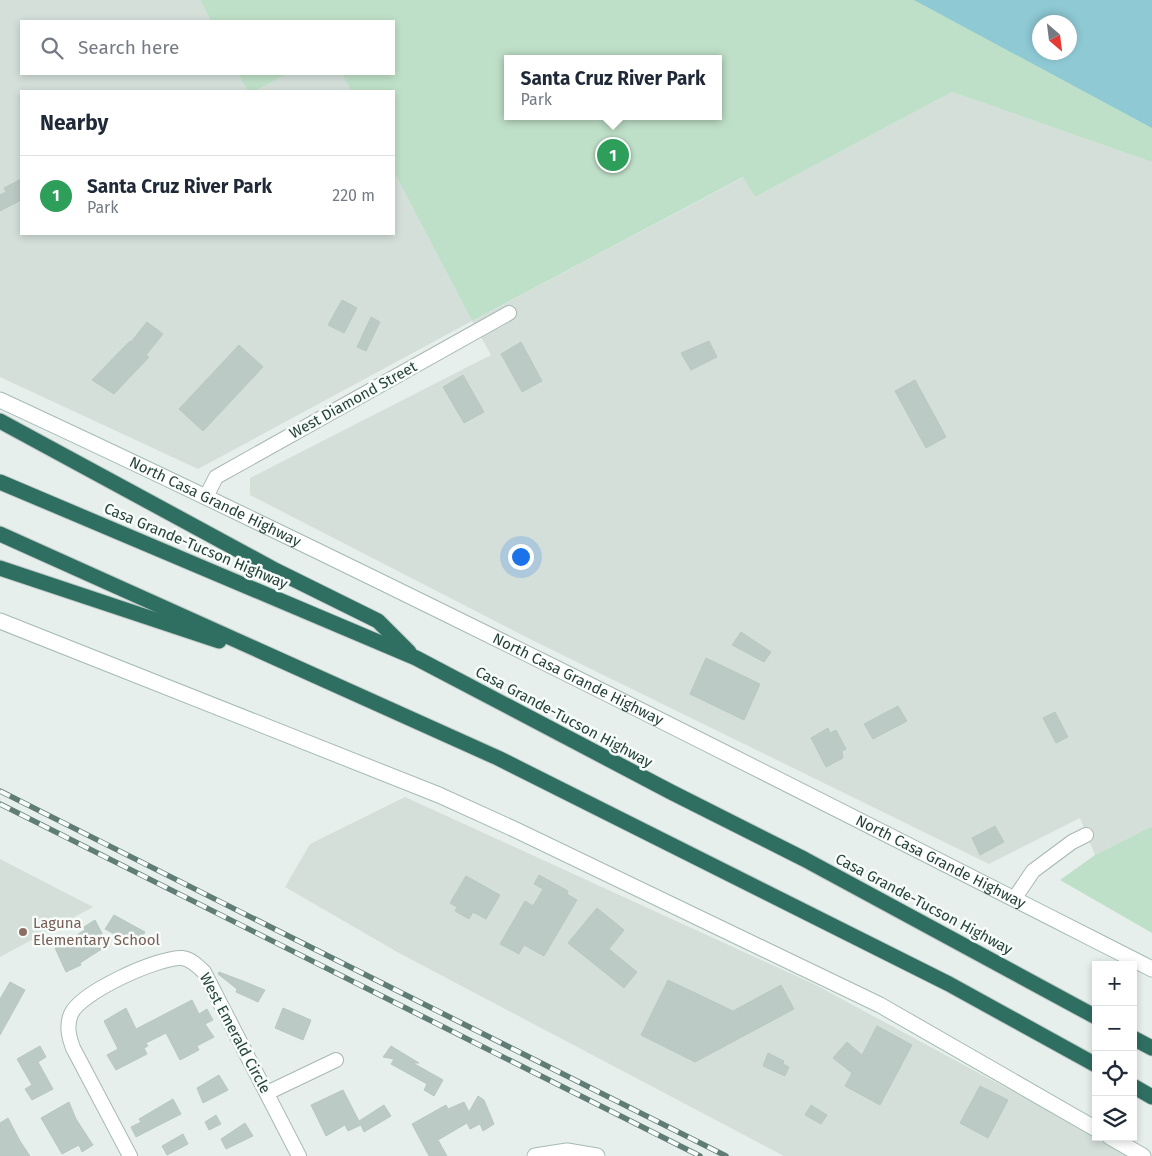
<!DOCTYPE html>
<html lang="en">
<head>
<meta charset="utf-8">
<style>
	:root { --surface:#fff; --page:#f6f6f7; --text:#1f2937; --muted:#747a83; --line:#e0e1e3; --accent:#0b8043 }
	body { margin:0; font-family:"Fira Sans",sans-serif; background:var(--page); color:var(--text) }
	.controls { position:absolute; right:15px; bottom:15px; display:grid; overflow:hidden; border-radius:0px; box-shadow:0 2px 8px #0003 }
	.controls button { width:45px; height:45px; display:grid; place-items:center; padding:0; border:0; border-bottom:1px solid var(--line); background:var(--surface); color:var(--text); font:25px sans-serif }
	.compass { position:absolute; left:1032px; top:15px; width:45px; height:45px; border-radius:50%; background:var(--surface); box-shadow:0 2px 8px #0003; rotate:152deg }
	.you { position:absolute; left:520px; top:556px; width:18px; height:18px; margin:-12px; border:4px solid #fff; border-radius:50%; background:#1a73e8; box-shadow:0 0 0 8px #1a73e833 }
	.badge { display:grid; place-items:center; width:32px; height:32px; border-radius:50%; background:var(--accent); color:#fff; font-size:16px; font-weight:700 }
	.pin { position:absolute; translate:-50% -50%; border:2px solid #fff; box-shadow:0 1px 5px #0006 }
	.popup { position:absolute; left:504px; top:55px; width:218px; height:65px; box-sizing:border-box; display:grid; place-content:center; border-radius:0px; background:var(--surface); filter:drop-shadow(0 1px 4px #0005); font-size:16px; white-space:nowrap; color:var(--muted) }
	.popup b { font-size:19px; color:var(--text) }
	.popup::after { content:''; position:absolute; left:50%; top:100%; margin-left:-10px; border:10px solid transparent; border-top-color:var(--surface) }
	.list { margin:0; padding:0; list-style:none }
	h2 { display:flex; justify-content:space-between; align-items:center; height:65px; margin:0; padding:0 20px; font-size:21px }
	h2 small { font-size:16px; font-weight:400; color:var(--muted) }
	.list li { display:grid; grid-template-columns:32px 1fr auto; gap:15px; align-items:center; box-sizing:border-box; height:80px; padding:0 20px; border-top:1px solid var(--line) }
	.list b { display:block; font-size:19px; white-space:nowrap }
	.list p { margin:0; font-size:16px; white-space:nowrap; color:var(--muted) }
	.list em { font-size:16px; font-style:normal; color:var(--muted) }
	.icon { flex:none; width:28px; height:28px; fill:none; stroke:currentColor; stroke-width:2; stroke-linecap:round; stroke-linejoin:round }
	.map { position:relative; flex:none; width:1152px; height:1156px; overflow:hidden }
	.search { position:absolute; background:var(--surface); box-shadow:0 2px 8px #0003; left:20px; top:20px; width:375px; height:55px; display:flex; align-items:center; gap:12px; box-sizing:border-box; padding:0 18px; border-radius:0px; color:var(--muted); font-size:19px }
	.panel { position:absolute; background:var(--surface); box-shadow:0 2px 8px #0003; left:20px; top:90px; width:375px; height:145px; border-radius:0px }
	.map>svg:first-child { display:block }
</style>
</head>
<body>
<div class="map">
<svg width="1152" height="1156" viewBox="0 0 1152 1156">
	<rect width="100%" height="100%" fill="#e6efeb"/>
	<g fill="#d4dfda">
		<path d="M0,0H200L211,21H21V74H238L248,91H21V234H394V172L472,321L744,177L755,197L952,92L1152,162V826L1095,855L1080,818L989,864L530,639L250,495V478L491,355L472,321L198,469L0,377Z"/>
		<path d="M287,74H342L351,91H255Z"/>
		<path d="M405,797L814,984L1132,1156H784L399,953L285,887L310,844Z"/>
		<path d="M0,859L93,907L0,957Z"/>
	</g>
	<g fill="#bfe0c8" fill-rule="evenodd">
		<path d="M200,0H1152V162L952,92L755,197L743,177L472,321L394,172V91H351L342,74H394V21H211ZM1040,22H1070V52H1040ZM508,59H718V116H508Z"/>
		<path d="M238,74H287L255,91H248Z"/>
		<path d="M1152,826V933L1060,880L1095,855Z"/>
	</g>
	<path fill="#8ec9d4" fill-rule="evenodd" d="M914,0H1152V128ZM1040,22H1070V52H1040Z"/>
	<g fill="#bbcac4" stroke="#b8c9c2">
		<path d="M21,179V200L0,211V195L6,192L4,188Z"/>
		<path d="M342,300L357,308L344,333L328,325Z"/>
		<path d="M371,317L380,322L366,351L357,347Z"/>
		<path d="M147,322L163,334L146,355L149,357L114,394L92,380L130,341L131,342Z"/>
		<path d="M709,341L717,357L691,370L681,353Z"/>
		<path d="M521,342L542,381L522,392L501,354Z"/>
		<path d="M239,345L263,367L203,431L179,409Z"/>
		<path d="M463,375L484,412L464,423L443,387Z"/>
		<path d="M915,380L946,437L926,448L895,391Z"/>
		<path d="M741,632L771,652L764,662L732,645Z"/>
		<path d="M706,658L760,684L744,720L690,694Z"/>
		<path d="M898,706L907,721L873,739L864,724Z"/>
		<path d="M1055,712L1068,737L1056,743L1043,718Z"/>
		<path d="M828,728L830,733L836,730L846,749L842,751L843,758L826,767L811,738Z"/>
		<path d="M995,826L1004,842L980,855L972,838Z"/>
		<path d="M539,875L568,891L567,894L577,900L544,956L524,945L519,954L500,944L525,901L533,906L543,889L534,884Z"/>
		<path d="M466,876L500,895L486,919L473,912L469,919L455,911L457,907L450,903Z"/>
		<path d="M597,908L624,930L609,949L637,972L624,988L568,943Z"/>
		<path d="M114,915L145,932L137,946L105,929Z"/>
		<path d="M95,920L108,945L80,963L81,965L66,972L55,948L85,930L84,927Z"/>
		<path d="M219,972L243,981L265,990L258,1002L236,992L237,989L218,974Z"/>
		<path d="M668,980L733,1011L781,985L794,1009L695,1062L641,1035Z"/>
		<path d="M10,982L25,990L0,1035V999Z"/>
		<path d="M192,1000L199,1014L207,1009L213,1020L205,1024L214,1037L197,1046L199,1050L180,1060L166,1033L146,1043L148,1046L144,1048L147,1054L116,1070L107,1055L118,1049L104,1021L126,1008L136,1029Z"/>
		<path d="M283,1008L311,1020L303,1040L275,1028Z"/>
		<path d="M877,1026L912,1045L880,1105L845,1086L852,1073L833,1058L847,1042L862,1055Z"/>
		<path d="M40,1046L46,1057L38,1062L53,1089L32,1100L25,1089L32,1085L17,1059Z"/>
		<path d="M391,1046L419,1063H413L443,1080L434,1096L424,1090L427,1084L391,1064L394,1059L383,1057Z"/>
		<path d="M768,1053L784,1061L783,1064L789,1067L785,1076L763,1066Z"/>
		<path d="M219,1075L228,1090L203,1103L197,1088Z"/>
		<path d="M980,1086L1008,1100L988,1138L960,1123Z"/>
		<path d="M343,1090L359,1121L384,1105L391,1116L364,1132L361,1125L348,1131L345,1125L326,1136L311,1105Z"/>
		<path d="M478,1096L484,1100L494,1124L483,1131L480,1124L470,1129L467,1123L438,1140L447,1156H429L412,1124L446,1105L448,1109L464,1102L469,1112Z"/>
		<path d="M173,1099L181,1114L136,1137L131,1127L141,1122L139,1119Z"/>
		<path d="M69,1102L76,1119L93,1145L82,1152L79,1145L62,1154L41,1118Z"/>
		<path d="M811,1105L827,1115L821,1124L805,1115Z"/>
		<path d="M216,1115L221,1124L209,1130L205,1122Z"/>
		<path d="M8,1118L20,1141L30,1156H0V1123Z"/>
		<path d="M245,1123L253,1136L226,1149L221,1139Z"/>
		<path d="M183,1134L188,1144L167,1155L162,1146Z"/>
	</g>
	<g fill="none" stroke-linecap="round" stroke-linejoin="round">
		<g stroke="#a8b8b2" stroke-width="16">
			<g id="street">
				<path d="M206,497L216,477L509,313"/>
				<path d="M1014,899L1033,871L1072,842L1086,835"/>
				<path d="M267,1093L336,1060"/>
				<path d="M130,1156L73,1048C69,1037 66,1026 71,1014C81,992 158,957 182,958C191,959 198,966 204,972L299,1156"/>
			</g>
		</g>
		<g stroke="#a4bbb3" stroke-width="17">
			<g id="secondary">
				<path id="s1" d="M0,400C388,580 770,775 1152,969"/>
				<path d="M0,621L439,795L516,830L880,1005L1096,1129"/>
				<path d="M1110,1137L1143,1156"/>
				<path d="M535,1156L567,1151L597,1156"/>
			</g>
		</g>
		<g stroke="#c2cac8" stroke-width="17">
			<g id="highway">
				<path d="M0,421L275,570L378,621L409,652"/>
				<path d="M0,482L416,658L671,792L804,859L1096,1017"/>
				<path d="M0,534L498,758L949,984L1096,1065"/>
				<path d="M0,568L219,641"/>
				<path d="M1133,1038L1152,1048"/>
				<path d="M1133,1086L1152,1097"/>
			</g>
		</g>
		<use href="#street" stroke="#fff" stroke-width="14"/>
		<use href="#secondary" stroke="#fff" stroke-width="15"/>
		<use href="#highway" stroke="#2f6f62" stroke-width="15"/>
		<g stroke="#5f7d75" stroke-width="5.5">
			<g id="rail">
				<path d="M0,791L726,1156"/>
				<path d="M0,804L700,1156"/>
			</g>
		</g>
		<use href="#rail" stroke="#f7fbf9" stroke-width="4" stroke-dasharray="11" stroke-linecap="butt"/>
	</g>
	<circle fill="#8d6e63" stroke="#f7fbf9" stroke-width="2" cx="23" cy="932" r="5"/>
	<g text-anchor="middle" stroke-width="5" stroke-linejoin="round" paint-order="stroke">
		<g font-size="15" fill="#24423a" stroke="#f7fbf9">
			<text transform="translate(353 400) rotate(-29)" y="5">West Diamond Street</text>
			<text dy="5" stroke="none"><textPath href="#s1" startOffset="238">North Casa Grande Highway</textPath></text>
			<text transform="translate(196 546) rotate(23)" y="5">Casa Grande-Tucson Highway</text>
			<text dy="5" stroke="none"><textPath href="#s1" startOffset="642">North Casa Grande Highway</textPath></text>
			<text transform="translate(564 717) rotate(28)" y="5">Casa Grande-Tucson Highway</text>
			<text dy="5" stroke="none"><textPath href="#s1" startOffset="1048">North Casa Grande Highway</textPath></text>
			<text transform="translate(924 904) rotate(28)" y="5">Casa Grande-Tucson Highway</text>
			<text transform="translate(235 1033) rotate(62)" y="5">West Emerald Circle</text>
		</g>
		<g font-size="15" fill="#785e54" stroke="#f7fbf9" text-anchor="start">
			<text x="33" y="928">Laguna<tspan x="33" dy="17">Elementary School</tspan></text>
		</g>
	</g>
</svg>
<div class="controls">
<button>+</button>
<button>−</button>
<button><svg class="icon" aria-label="locate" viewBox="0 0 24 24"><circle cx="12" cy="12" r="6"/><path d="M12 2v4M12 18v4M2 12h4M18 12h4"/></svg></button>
<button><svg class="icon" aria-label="layers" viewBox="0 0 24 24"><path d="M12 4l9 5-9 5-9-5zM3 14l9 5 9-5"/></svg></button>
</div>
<svg class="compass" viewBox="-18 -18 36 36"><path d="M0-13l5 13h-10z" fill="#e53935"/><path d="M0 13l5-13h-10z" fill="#747a83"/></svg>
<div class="you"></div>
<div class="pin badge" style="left:613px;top:155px;background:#2e9e5b">1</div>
<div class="popup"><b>Santa Cruz River Park</b>Park</div>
<div class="search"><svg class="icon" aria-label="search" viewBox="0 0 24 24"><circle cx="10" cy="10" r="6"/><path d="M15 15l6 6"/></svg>Search here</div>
<section class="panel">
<h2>Nearby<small></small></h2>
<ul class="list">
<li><span class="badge" style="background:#2e9e5b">1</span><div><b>Santa Cruz River Park</b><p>Park</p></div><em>220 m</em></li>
</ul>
</section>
</div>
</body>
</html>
